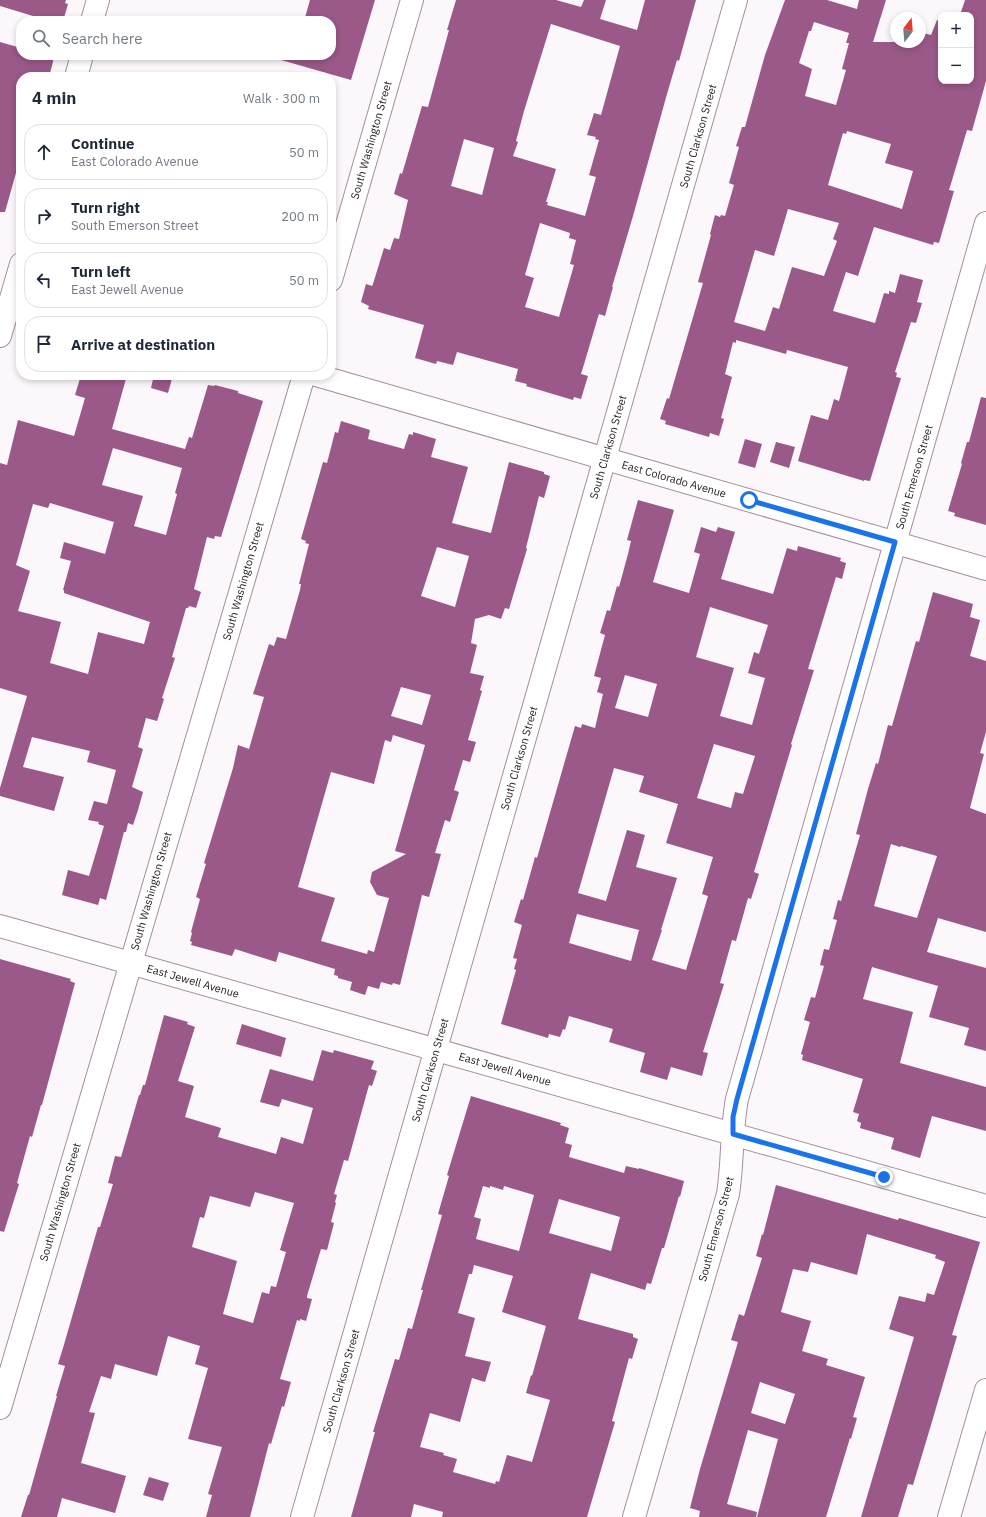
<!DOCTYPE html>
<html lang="en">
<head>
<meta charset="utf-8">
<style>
	:root { --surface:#fff; --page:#f6f6f7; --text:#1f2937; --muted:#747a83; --line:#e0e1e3 }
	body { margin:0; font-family:"IBM Plex Sans",sans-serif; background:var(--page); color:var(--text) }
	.controls { position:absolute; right:12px; top:12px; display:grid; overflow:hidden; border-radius:8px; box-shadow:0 2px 6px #0003 }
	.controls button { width:36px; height:36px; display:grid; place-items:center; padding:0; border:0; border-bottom:1px solid var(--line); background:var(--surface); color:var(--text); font:20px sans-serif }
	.compass { position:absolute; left:890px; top:12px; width:36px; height:36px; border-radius:50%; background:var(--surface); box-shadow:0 2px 6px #0003; rotate:16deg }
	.stop { position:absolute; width:12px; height:12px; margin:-9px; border:3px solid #1a73e8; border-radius:50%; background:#fff }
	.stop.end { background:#1a73e8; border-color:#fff; box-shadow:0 1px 4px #0008 }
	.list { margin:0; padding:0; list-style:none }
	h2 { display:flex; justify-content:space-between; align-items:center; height:52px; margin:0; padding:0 16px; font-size:17px }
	h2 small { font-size:13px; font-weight:400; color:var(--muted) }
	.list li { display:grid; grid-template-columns:26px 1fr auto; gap:12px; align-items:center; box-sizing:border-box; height:56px; margin:0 8px 8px; padding:0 8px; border:1px solid var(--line); border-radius:16px }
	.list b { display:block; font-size:15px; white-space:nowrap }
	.list p { margin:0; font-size:13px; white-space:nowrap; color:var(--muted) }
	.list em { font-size:13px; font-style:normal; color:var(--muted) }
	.icon { flex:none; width:22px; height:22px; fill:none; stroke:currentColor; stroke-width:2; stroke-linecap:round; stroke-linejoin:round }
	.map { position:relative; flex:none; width:986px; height:1517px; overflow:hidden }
	.search { position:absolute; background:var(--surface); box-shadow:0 2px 6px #0003; left:16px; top:16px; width:320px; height:44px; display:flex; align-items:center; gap:10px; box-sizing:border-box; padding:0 14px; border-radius:16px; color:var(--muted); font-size:15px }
	.panel { position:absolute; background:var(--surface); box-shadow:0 2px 6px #0003; left:16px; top:72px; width:320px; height:308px; border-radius:16px }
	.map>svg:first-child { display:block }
</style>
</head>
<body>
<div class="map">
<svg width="986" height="1517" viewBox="0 0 986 1517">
	<rect width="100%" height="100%" fill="#fcf7fb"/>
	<g fill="#9a5989" fill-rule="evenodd">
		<path d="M0,0H66L65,3L68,4L63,21H31L33,16L0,6Z"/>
		<path d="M310,0H375L351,80L281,60L282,55H331V21H304Z"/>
		<path d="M456,0H556L581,7L584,0H606L600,19L637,30L645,0H696L679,61L677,60L667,94L633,216L612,287H613L605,316L599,314L598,317L582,371L581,374L588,376L581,399L574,397L573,400L526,386L527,384L515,381L518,369L457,352L453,365L437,361L436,364L415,358L424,325L368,309L369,306L361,302L366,284L372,286L373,284L384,248L390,250L394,238L399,239L408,200L394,194L400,173L402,174L422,106L428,107L449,30H447ZM551,24L620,46L601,115L594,113L587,135L596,137L595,139L599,140L589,175L596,177L585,216L547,205L548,202H546L556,169L513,156L518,142L516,141L524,111ZM464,139L494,148L482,195L451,186ZM540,223L570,233L569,238L576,240L570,264L574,265L559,317L525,307L534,278L525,275Z"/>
		<path d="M785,0H827L857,9L859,0H886L873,42H920V32L931,35L937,20L941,21V81H971V15H960L965,0H986V81L972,131L967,130L950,187L949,190L954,191L939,243L934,242L933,245L874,227L859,273L858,276L846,272L833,311L875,323L884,293L889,294V291L895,293L900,274L923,280L917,302L922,303L916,323L911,322L895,372L897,373L896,377L901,378L870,481L864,480V481L798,461L811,415L828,420L834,399L839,401L848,367L787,350L786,354L736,340V343L733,342L725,374L732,377L721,418L724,419L719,436L710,433L709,437L665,424L666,421L660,419L667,398L669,399L703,283L698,282L711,235L710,234L715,215L720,217L721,215L725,216L734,185L729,183L739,147L736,146L742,127H745L765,55ZM814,22L849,33L846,43H849L842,69L846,70L836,105L805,96L812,69L799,63L809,31H811ZM847,131L891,144L885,163L913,171L902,209L828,185L843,133L846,134ZM788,209L839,223L833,239L837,241L824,276L792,267L779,309L773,307L765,331L734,322L755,250L774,256Z"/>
		<path d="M0,42L21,48V55H45L54,58L49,77H21V155L5,212H0Z"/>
		<path d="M81,375H127L112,429L185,449L189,437L192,438L208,385L214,386L215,385L238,391V393L263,401L221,537L215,536L214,539L207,537L194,589L201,592L196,608L189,606L188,608H186L172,657L175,658L162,698L164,699L158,718L157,721L146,718L138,747L143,749L132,787L143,792L138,810L133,825L128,823L126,832H124L106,900L100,898L98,905L62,895L68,870L89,876L104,826L98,824L99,822L88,820L94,801L107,804L116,770L87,762L90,751L32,737L23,767L64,777L54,811L0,796V788L27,696L0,688V463L7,465L18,420L74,436L85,398L75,395ZM113,448L182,468L175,493L177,494L166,535L134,526L143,496L102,485ZM50,503L114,522L105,554L64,542L60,558L71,561L63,590H64V593L150,622L144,644L98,632L88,674L50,663L61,622L18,611L30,571L16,565L33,504L48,508Z"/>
		<path d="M154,375H173L168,393L151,388Z"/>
		<path d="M981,397L986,398V525L954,516L955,513L948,511L962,464L961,463L967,442H969Z"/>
		<path d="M341,421L370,430L368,439L404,449L409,434L413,435V432L436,439L431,457L468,467L452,523L491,533L509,462L544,472V474L550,476L544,498L539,496L526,548L527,549L509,609L505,608L501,619L489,615L475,619L471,643L477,645L470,673L484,676L480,690L482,691L468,740L476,742L470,762L463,760L454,790L459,792L450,822L445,820L435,853L441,854L429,897L422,895L400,985L393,983L392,985L381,982L379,989L368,986L365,995L350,990L352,982L338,978V976L334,975L335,969L279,952L276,962L235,949L232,956L191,945L192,942L190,941L192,933L191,932L200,899L196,897L206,864L204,863L233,768L238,745L249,749L264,697L253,694L269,644L274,646L277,637L286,639L300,590L301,584H299L309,544L305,543L306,541L301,539L323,462L327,463L335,432L338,433ZM437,547L469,556L455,607L421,596ZM401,687L431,695L422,725L391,716ZM393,735L425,745L395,851L406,854L372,872L370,882L377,895L389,898L374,952L368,950L367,954L321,941L335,898L298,887L331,772L374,784L385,740L391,742Z"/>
		<path d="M745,439L762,444L755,468L738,463Z"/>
		<path d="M776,442L795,447L789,468L770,462Z"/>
		<path d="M638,500L674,510L653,582L689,593L700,554L694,552L701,527L716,532L718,527L735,532L721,579L773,594L787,548L797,551L798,546L841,558L840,561L846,563L842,579L836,577L808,669L814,670L791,744L792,745L754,872L759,874L751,899L748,898L736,941L732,940L720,983L724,984L703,1052L708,1053L702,1076L671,1067L667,1080L640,1072L645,1053L609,1042L613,1029L569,1016L565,1030L563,1029L560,1037L549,1034L548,1038L501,1024L516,970L514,969L517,959L513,958L522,925L514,922L521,899L523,900L535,857L537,858L575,726L581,728L582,724L595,728L603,694L597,692L601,678L594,676L605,635L600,633L607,610L610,611L617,586L619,587L628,554L631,541L627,540ZM710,607L768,625L759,654L754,652L748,673L765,678L752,725L720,716L734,668L696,657ZM625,675L657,684L648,717L615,708ZM714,744L755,756L743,794L735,792L731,808L697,798ZM614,768L644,776L639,792L678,804L666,843L713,857L702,894L708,896L686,970L652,960L662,930H661L677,878L636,867L645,835L627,830L606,901L578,893ZM577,914L639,930L631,961L569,943Z"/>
		<path d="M933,592L973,604L970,617L980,620L970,656L986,661V732L980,753L984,754L970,808L986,814V932L938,918L927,952L986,968V1051L964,1045L969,1028L929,1017L938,986L872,967L863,999L913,1012L900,1063L986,1087V1131L932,1116L920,1158L891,1149L894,1138L860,1128L861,1123L857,1121L859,1114L853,1112L863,1079L802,1060L803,1055L801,1054L810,1022L804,1020L811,997L815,998L824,966L820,965L824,949L829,950L837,920L833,919L838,900L841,901L860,835L856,834L868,789L876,763L878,764L888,725L892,726L916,641L919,642ZM891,844L900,847L901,846L937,856L917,918L874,906Z"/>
		<path d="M0,959L71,979L70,981L75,983L42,1105H41L32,1137L30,1136L17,1183L19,1184L4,1232L0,1231Z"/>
		<path d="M164,1015L188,1022L187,1024L195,1027L178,1081L194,1086L185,1117L221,1128L218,1137L276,1154L281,1137L303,1144L313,1108L282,1099L279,1107L260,1102L270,1069L313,1081L322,1050L333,1053L334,1050L374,1061L371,1069L377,1071L372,1086L369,1085L348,1161L344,1160L334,1194L337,1195L335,1202L336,1203L331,1222L334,1223L327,1250L321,1249L307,1296V1298L312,1299L306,1321L300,1319V1321L297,1320L280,1379L291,1382L284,1407L282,1406L271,1444L269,1443L250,1517H206L212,1495L208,1494L222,1447L188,1439L208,1368L195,1364L200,1346L168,1336L157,1376L115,1364L111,1379L101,1376L89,1412L95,1413L81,1463L126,1476L115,1513L62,1498L57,1517H21L28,1495H29L57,1396H56L65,1366L58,1364L63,1348L98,1227H100L113,1184L108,1183L115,1156L121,1157L139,1095H140L143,1085H145ZM255,1192L294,1203L280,1250L286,1252L276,1287L271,1286L269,1294L262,1292L253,1323L223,1314L237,1261L192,1247L200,1217L204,1218L210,1196L250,1207Z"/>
		<path d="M242,1024L286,1038L281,1057L236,1044Z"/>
		<path d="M471,1096L561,1123L560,1125L569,1128L565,1143L572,1145L569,1157L624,1173L626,1166L639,1169V1168L684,1181L680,1197L679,1196L664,1248H662L651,1284L647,1283L645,1290L591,1273L578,1319L633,1334V1337L638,1339L632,1359L629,1358L612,1421L615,1422L587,1517H442L443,1512L414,1504L411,1517H351L375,1432H373L395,1359L399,1360L408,1328L412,1329L423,1290H421L442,1215L438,1214L449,1176L447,1175ZM483,1186L490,1188V1186L503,1190L504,1186L534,1195L519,1251L476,1239L481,1219L474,1217ZM559,1199L620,1217L611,1251L549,1233ZM474,1265L513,1276L502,1312L546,1326L532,1376L531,1375L526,1393L550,1400L532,1462L507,1455L499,1482L496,1481L495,1484L453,1472L457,1459L443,1455L444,1453L420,1447L430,1413L460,1422L472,1378L485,1382L491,1362L465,1356L475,1318L458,1313L469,1274H472Z"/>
		<path d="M776,1185L898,1220L899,1218L980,1242L952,1335L957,1336L931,1425L913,1485L908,1484L898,1517H861L914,1337L889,1329L899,1296L925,1302L927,1293L934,1295L945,1262L935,1258L936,1255L867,1234L857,1275L811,1262L808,1272L793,1269L781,1312L811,1321L802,1351L828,1359L826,1365L865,1377L853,1417L857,1418L851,1439L850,1438L826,1517H757L778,1439L748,1430L727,1504L757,1512L756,1517H699L700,1511L690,1508L700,1469L738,1342L731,1340L739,1314L744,1316L762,1258L756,1256L762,1234L763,1235ZM760,1382L795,1394L785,1424L751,1413Z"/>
		<path d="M149,1477L169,1483L163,1501L143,1495Z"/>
	</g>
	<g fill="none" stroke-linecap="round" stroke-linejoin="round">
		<g stroke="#a58f9e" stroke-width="24">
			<g id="minor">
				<path d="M331,280L412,0"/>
				<path d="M316,375L986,569"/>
				<path d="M0,926L986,1206"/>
				<path d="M0,1408L304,375"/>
				<path d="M302,1517L736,0"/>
				<path d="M949,1517L986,1390"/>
			</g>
		</g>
		<g stroke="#a58f9e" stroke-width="24">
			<g id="tertiary">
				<path d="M92,21L98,0"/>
				<path d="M76,77L82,55"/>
				<path d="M0,336L21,264"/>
				<path d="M634,1517L728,1194C733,1163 731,1130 737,1099L986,223"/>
			</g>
		</g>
		<use href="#minor" stroke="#fff" stroke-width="22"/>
		<use href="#tertiary" stroke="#fff" stroke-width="22"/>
	</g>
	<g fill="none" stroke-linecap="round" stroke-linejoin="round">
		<path stroke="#1a73e8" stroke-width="5" d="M749,500L895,542L737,1099L733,1117V1134L884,1177"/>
	</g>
	<g text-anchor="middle" stroke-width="4" stroke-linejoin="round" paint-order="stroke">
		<g font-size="11" fill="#21181e" stroke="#fff">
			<text transform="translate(698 136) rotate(-74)" y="4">South Clarkson Street</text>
			<text transform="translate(371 140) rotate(-74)" y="4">South Washington Street</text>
			<text transform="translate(608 447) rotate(-74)" y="4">South Clarkson Street</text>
			<text transform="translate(914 477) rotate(-74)" y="4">South Emerson Street</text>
			<text transform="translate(674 479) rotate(16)" y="4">East Colorado Avenue</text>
			<text transform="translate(243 581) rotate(-74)" y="4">South Washington Street</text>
			<text transform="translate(519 758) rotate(-74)" y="4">South Clarkson Street</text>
			<text transform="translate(151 891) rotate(-74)" y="4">South Washington Street</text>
			<text transform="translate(193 981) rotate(16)" y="4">East Jewell Avenue</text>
			<text transform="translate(505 1069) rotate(16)" y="4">East Jewell Avenue</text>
			<text transform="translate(430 1070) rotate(-74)" y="4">South Clarkson Street</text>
			<text transform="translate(60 1202) rotate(-74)" y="4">South Washington Street</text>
			<text transform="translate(716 1229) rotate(-75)" y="4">South Emerson Street</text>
			<text transform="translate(341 1381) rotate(-74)" y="4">South Clarkson Street</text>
		</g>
	</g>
</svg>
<div class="controls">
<button>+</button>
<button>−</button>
</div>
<svg class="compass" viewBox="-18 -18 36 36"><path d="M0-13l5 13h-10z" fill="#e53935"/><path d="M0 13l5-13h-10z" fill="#747a83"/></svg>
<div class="stop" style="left:749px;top:500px"></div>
<div class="stop end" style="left:884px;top:1177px"></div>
<div class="search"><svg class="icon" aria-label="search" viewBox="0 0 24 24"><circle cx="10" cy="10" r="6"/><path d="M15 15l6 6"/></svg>Search here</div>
<section class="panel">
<h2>4 min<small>Walk · 300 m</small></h2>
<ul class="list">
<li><svg class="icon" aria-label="ahead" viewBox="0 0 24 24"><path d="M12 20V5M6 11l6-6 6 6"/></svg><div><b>Continue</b><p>East Colorado Avenue</p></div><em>50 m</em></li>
<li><svg class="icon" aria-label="right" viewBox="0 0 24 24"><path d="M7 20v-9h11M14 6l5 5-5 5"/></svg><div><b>Turn right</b><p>South Emerson Street</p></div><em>200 m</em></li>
<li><svg class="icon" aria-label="left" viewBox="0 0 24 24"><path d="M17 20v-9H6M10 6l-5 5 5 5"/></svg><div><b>Turn left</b><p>East Jewell Avenue</p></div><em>50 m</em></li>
<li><svg class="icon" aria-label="arrive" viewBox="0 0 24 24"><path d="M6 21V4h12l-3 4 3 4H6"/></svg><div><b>Arrive at destination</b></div></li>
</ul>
</section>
</div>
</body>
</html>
